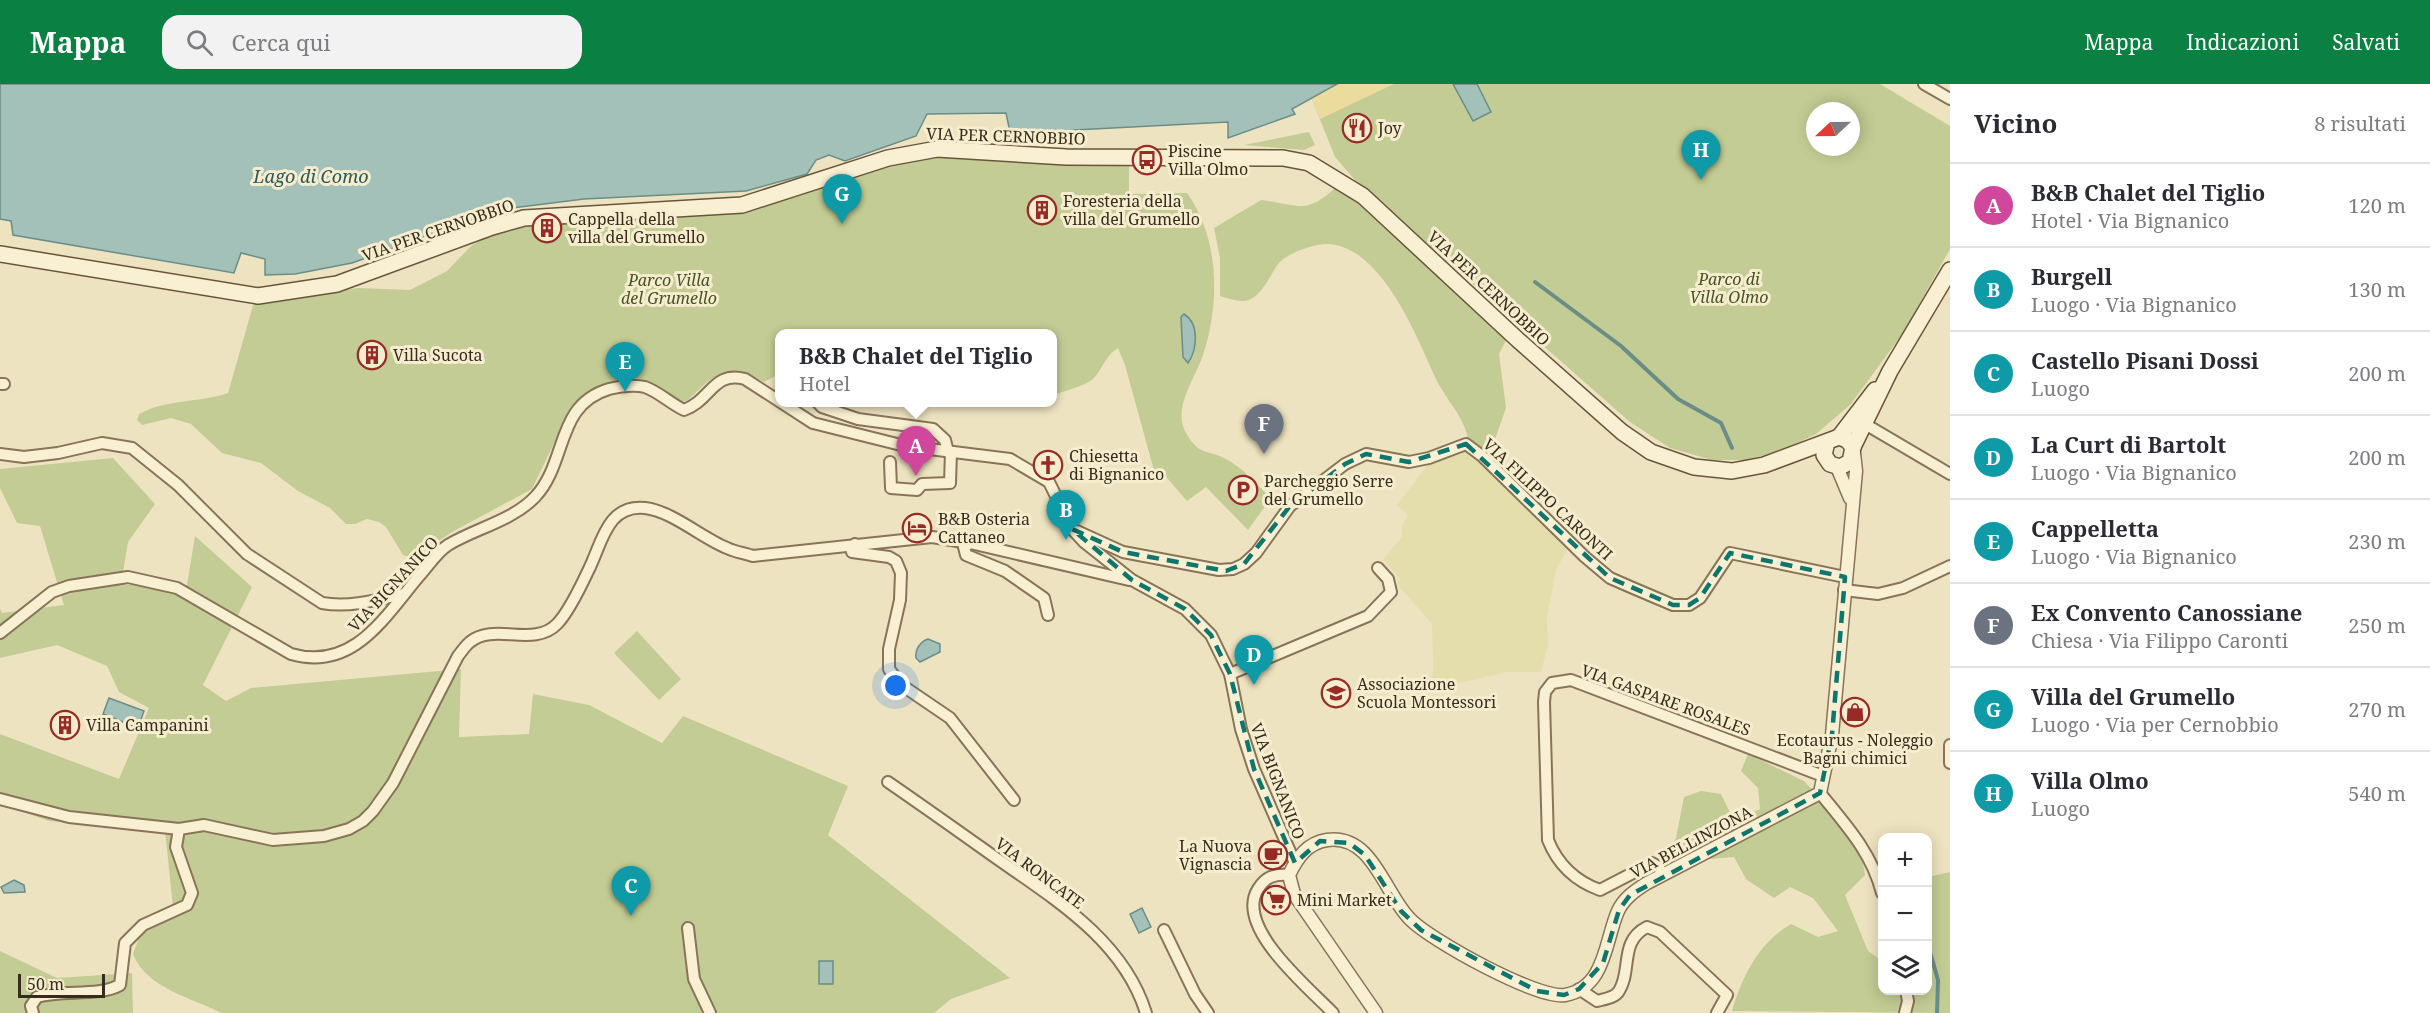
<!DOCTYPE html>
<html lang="it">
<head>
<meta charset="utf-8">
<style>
	:root { --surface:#fff; --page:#f2f2f3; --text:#2b2b33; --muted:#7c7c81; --line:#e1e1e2; --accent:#0b8043 }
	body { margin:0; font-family:"Noto Serif",serif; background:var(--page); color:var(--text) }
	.controls { position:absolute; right:18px; bottom:18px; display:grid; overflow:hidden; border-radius:12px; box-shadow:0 3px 15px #0003 }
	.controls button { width:54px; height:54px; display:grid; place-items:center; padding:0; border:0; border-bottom:2px solid var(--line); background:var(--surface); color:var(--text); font:30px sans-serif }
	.compass { position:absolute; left:1806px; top:18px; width:54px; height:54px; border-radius:50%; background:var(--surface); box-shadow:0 3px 15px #0003; rotate:248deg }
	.scale { position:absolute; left:18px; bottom:15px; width:87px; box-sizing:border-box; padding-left:6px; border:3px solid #372b1c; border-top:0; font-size:16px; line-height:21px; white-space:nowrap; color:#372b1c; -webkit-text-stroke:4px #f6edcf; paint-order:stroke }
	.you { position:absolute; left:896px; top:602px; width:21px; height:21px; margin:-15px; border:4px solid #fff; border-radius:50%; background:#1a73e8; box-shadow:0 0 0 9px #1a73e833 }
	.badge { display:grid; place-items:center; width:39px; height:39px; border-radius:50%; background:var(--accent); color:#fff; font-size:20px; font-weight:700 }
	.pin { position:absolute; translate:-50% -50px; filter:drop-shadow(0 2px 3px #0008) }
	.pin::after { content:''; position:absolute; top:32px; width:21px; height:18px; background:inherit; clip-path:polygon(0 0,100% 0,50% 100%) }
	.popup { position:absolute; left:775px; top:245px; width:282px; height:78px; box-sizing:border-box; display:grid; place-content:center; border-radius:12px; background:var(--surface); filter:drop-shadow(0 2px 4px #0005); font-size:20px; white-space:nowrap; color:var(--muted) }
	.popup b { font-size:22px; color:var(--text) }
	.popup::after { content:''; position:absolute; left:50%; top:100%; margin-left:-12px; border:12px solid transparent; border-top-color:var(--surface) }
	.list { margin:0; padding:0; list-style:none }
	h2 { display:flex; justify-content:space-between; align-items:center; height:78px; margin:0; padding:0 24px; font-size:26px }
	h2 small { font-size:20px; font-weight:400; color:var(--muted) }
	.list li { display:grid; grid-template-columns:39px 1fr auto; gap:18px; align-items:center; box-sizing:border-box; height:84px; padding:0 24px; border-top:2px solid var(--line) }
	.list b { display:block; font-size:22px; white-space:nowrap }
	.list p { margin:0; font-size:20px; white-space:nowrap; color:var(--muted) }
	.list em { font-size:20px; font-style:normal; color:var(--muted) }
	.icon { flex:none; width:33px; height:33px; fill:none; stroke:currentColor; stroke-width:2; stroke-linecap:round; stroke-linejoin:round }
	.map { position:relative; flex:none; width:1950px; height:929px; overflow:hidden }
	header { display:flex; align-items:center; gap:36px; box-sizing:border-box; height:84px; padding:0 30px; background:var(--accent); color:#fff }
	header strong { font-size:28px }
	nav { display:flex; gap:33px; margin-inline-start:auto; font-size:21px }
	.search { width:420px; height:54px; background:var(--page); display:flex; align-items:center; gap:15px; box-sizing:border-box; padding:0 21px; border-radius:18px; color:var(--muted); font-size:22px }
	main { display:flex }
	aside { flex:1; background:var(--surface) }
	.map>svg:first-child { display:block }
</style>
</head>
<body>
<header>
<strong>Mappa</strong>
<div class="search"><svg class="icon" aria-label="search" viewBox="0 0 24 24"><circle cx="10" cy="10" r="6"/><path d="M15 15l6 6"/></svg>Cerca qui</div>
<nav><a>Mappa</a><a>Indicazioni</a><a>Salvati</a></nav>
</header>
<main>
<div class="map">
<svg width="1950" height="929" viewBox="0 0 1950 929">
	<rect width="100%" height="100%" fill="#eee3c0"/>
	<path fill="#e4dead" d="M1463,364L1506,402L1568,464L1556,486L1547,534L1548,561L1541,588H1507L1430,606L1433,587L1432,540L1397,500L1400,495L1383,475L1402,453V442L1408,431L1397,421L1429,379Z"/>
	<g fill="#c3cc94" fill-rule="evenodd">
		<path d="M1337,0H1880L1950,42V165L1903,249L1850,321L1816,350L1785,365L1748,376H1712L1670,364L1630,338L1355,96L1335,73L1311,13ZM1815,27H1851V63H1815Z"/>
		<path d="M1309,48L1315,61L1304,66L1244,61Z"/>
		<path d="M937,72L1066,81H1129V110L1187,109C1220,155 1220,220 1203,271C1195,295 1172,324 1186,349C1199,372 1207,365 1226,375C1243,384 1257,401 1271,414L1248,446L1206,403L1187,417L1162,388L1155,390L1125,281L1118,264C1106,271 1103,284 1094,294C1086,302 1064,307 1053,311L1052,249H1006L982,246L952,249H780L779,290L764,298C727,276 715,290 687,317H682L655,301L633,293L588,307L572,322L532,405L452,448L413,474L403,471L386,443L379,438L367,435L355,440H346L330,424L298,407L261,379L222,369L191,340L171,334L142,341L137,336L139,330C166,315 199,319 228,309L254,218L358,204L410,206L447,187L471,162L495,148L523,140L627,137L745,128L889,80Z"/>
		<path d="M1339,100L1360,115L1508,252L1499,270L1506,324L1489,372L1468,355C1464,332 1446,316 1436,295C1417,254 1381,159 1325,160C1312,161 1292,168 1282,176C1271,185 1263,217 1242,217C1235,217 1227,214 1220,212V174L1214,144L1261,116C1300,121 1307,132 1339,100Z"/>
		<path d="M113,374L155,420L128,458L121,501H187L195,452L252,503L203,601L226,617L251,604L461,585L459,653L529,650L533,610L589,621L662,659L683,632L848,702L828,751L1010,894L951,915L934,929H221C191,913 147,905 133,870L139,854L173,823L165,746L49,737L0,720V650L119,695L149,624L119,608L107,582L57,561L0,574V525L2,529L64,521L40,442L17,439L0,404V385Z"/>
		<path d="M637,547L681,595L659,616L614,569Z"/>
		<path d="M1748,670L1804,697L1859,757L1865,791L1845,811L1868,867L1882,877V906H1928V793L1950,788V929L1732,927C1742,893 1759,858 1791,840L1818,853L1838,847L1813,814L1790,803L1774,814L1746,795L1734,773L1662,779L1676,754L1684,713L1701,707L1721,710L1734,737L1760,725L1758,704L1741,687Z"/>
		<path d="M0,867L57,894L132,889L133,929H0Z"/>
	</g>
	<path fill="#ebdb9c" d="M1340,0H1394L1320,35L1311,13Z"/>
	<g fill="#a3c0b9" stroke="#6a8e87" stroke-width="1.5">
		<path d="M0,0H1337L1292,25L1295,30L1228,54V38L1074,46L1060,57L1011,53L1006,29L927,30L916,52L845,77L829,71L816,76L807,90L746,107L584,115L503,125L352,179L295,190L265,191V175L241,169L234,189L13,151L11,137L0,135Z"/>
		<path d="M1453,0H1477L1491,28L1473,37Z"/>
		<path d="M1184,230C1200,240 1197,266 1188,279L1183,273L1181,233Z"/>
		<path d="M928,555L940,560V568L920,578L916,574C915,565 920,558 928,555Z"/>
		<path d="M109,614L144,627L138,644L103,630Z"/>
		<path d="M14,796L24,801L25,808L4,809L1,803Z"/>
		<path d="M1142,824L1151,843L1139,849L1130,830Z"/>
		<rect x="819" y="877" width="14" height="23"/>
	</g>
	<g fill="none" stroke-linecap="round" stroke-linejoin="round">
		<g stroke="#6a8e87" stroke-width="4">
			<path d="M1535,198L1621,262L1678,315L1721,339L1732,364"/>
			<path d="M1928,861L1938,896L1937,929"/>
		</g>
		<g stroke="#887458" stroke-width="14">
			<g id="minor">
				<path d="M1924,0L1950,15"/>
				<path d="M0,300H4"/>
				<path d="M817,318L822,323L858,335L933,345L945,356L948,368"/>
				<path d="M1865,340L1950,390"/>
				<path d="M0,370L24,373L58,369L102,359L132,364L178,401L247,470L322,519C349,524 377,516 403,510"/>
				<path d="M890,378L891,404L917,406L922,400L950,399L951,368"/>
				<path d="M1077,447L1123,468L1219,486L1233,485L1244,480L1256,469L1290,422L1345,380L1366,370L1409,378L1429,374L1466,360L1482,372L1585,473L1610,494L1633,504L1673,521H1689L1700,514L1730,469L1845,493"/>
				<path d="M970,459L964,463L966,471L1005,487L1044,514L1048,531"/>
				<path d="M855,460L851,463L852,468L889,473L896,477L901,489L900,516L889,565V585L900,600L950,634L1014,716"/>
				<path d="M1844,506L1878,510L1903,504L1950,482"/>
				<path d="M0,549L52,508L69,502L128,493L177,504L291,570C354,588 385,532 420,491C429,481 437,468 448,461C476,444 512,437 535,413C568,378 555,321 609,305C621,302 633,300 645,303C659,308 671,320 684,326C710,317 714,286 745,295L813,339L905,362L1010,375L1049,398L1072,445L1084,458L1132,496L1185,525L1211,551L1230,590L1241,645L1254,685L1295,779"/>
				<path d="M1230,590L1368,532L1391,508L1388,495L1378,484"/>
				<path d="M1950,661V679"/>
				<path d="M888,698C920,720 951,742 982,764C1044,809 1122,851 1146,929"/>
				<path d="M1820,709C1846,741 1872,769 1882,809"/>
				<path d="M0,715L69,733L179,745L204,741L273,756L324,752L349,745L363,737L373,727L393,699L458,572C462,567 466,561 470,558C494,538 534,564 557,540C568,529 582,500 589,485C602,459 607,420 645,424C672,427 702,454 727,464C735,468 744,469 753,472L932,453L970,459L1129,496"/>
				<path d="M1289,791C1275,790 1266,792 1258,805C1234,843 1309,904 1333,929"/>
				<path d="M1662,791L1659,783L1652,779L1600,806C1575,797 1558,781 1548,756L1544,618L1545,608L1552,599L1571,596L1823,692"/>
				<path d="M688,844L694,895L710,929"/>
				<path d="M1164,846L1195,910L1208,929"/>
				<path d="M1579,905L1597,917C1604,915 1615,914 1619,907C1632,887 1619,857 1647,843L1660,848L1727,911L1717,929"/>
				<path d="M33,929L31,922L37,913C63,905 98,913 120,901L125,859L143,841L187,821L192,809L176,763L179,745"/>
				<path d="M1905,929L1908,917L1906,906"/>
			</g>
		</g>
		<g stroke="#887458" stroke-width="15">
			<g id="tertiary">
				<path d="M1837,383L1850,414"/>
				<path d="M1376,929L1294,810L1289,791C1297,774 1307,759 1327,756C1373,749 1385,812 1411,836C1432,857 1537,915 1565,911C1606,904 1605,856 1618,827C1624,814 1636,806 1647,799L1820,709L1832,651L1856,387L1854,369"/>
			</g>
		</g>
		<g stroke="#69553b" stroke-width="18">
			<g id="secondary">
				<path d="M0,170L258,212L337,200L492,143L524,134L742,121L888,74L937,65L1066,73L1283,74L1309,79L1363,112L1518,256L1622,348L1651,368L1694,383L1732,387L1764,381L1839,353L1847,356L1853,363L1850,378L1840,383L1830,380L1824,371L1827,358"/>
				<path d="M1839,353L1875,306"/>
				<path d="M1853,363L1890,287L1950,186"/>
			</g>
		</g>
		<use href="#minor" stroke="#f9f0d3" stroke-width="10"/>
		<use href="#tertiary" stroke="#f9f0d3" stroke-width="12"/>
		<use href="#secondary" stroke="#f9f0d3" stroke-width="15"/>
	</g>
	<path fill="none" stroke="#0f766e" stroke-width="4.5" stroke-dasharray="12 8" stroke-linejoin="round" d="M1466,360L1610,494L1673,521H1689L1700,514L1730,469L1845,493L1832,651L1820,709L1630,811L1619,826L1603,879L1579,905L1564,911L1537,907L1421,846L1401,827L1365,771L1349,759L1320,757L1295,779L1254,685L1230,590L1211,551L1185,525L1132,496L1072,445L1123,468L1226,487L1244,480L1290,422L1345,380L1366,370L1409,378Z"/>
	<defs>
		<g id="restaurant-ring" transform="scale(1.5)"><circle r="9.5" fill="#f6edcf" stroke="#972c27" stroke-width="1.5"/><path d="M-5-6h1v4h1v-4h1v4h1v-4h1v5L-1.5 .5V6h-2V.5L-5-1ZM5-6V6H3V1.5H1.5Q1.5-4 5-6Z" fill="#972c27"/></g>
		<g id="bus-ring" transform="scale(1.5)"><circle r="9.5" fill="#f6edcf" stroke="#972c27" stroke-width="1.5"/><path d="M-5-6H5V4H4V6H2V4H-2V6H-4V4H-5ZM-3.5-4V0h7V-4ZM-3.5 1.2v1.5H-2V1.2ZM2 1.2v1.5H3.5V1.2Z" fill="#972c27"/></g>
		<g id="building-ring" transform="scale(1.5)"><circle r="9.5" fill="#f6edcf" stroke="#972c27" stroke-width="1.5"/><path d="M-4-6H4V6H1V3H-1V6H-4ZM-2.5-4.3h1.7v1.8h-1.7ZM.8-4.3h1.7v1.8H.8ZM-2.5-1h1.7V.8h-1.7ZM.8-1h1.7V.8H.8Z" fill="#972c27"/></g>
		<g id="church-ring" transform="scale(1.5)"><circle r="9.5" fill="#f6edcf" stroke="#972c27" stroke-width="1.5"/><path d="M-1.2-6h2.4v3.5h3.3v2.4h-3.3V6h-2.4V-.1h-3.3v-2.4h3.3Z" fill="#972c27"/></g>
		<g id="parking-ring" transform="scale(1.5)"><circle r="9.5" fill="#f6edcf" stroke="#972c27" stroke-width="1.5"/><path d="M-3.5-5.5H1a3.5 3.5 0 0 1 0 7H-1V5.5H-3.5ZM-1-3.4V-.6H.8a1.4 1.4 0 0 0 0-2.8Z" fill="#972c27"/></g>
		<g id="hotel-ring" transform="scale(1.5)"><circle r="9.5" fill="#f6edcf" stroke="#972c27" stroke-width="1.5"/><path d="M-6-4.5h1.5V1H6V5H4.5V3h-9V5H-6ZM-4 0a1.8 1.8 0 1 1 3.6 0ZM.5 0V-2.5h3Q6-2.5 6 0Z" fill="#972c27"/></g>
		<g id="school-ring" transform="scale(1.5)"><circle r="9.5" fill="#f6edcf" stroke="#972c27" stroke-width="1.5"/><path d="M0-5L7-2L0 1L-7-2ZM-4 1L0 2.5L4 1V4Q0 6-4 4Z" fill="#972c27"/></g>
		<g id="shop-ring" transform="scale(1.5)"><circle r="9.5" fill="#f6edcf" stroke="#972c27" stroke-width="1.5"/><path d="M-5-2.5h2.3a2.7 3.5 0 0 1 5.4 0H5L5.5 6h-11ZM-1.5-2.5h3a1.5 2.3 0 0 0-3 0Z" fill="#972c27"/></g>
		<g id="cafe-ring" transform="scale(1.5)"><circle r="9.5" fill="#f6edcf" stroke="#972c27" stroke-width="1.5"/><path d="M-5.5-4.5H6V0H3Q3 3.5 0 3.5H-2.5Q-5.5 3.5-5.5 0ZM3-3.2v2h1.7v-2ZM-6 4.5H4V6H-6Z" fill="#972c27"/></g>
		<g id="supermarket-ring" transform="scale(1.5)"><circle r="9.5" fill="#f6edcf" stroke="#972c27" stroke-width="1.5"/><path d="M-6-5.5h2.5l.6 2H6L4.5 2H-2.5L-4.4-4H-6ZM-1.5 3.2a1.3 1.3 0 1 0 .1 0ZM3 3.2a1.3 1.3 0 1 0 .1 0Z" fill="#972c27"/></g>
	</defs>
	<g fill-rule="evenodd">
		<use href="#restaurant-ring" x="1357" y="44"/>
		<use href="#bus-ring" x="1147" y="76"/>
		<use href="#building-ring" x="1042" y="126"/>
		<use href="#building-ring" x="547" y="144"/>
		<use href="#building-ring" x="372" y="271"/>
		<use href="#church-ring" x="1048" y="381"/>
		<use href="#parking-ring" x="1243" y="406"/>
		<use href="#hotel-ring" x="917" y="444"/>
		<use href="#school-ring" x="1336" y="609"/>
		<use href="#shop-ring" x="1855" y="628"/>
		<use href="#building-ring" x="65" y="641"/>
		<use href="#cafe-ring" x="1273" y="771"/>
		<use href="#supermarket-ring" x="1276" y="816"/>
	</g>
	<g text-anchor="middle" stroke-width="6" stroke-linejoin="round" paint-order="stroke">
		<g font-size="16" fill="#372b1c" stroke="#f6edcf" text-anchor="start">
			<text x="1378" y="50">Joy</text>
			<text x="1168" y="73">Piscine<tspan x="1168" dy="18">Villa Olmo</tspan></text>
			<text x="1063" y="123">Foresteria della<tspan x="1063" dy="18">villa del Grumello</tspan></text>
			<text x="568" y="141">Cappella della<tspan x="568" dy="18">villa del Grumello</tspan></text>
			<text x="393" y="277">Villa Sucota</text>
			<text x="1069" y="378">Chiesetta<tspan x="1069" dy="18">di Bignanico</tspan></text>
			<text x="1264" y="403">Parcheggio Serre<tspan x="1264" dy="18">del Grumello</tspan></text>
			<text x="938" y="441">B&amp;B Osteria<tspan x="938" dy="18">Cattaneo</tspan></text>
			<text x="1357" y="606">Associazione<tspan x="1357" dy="18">Scuola Montessori</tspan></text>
			<text x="86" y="647">Villa Campanini</text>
			<text x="1855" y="662" text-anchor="middle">Ecotaurus - Noleggio<tspan x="1855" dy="18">Bagni chimici</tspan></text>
			<text x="1252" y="768" text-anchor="end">La Nuova<tspan x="1252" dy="18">Vignascia</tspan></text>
			<text x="1297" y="822">Mini Market</text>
		</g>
		<g font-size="16" fill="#372b1c" stroke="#f6edcf">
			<text transform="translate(1006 52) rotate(2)" y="6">VIA PER CERNOBBIO</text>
			<text transform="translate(438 146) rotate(-19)" y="6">VIA PER CERNOBBIO</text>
			<text transform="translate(1489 204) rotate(43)" y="6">VIA PER CERNOBBIO</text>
			<text transform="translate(1548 415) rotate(43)" y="6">VIA FILIPPO CARONTI</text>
			<text transform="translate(393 500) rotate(-47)" y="6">VIA BIGNANICO</text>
			<text transform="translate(1666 616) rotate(20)" y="6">VIA GASPARE ROSALES</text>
			<text transform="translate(1278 697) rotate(69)" y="6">VIA BIGNANICO</text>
			<text transform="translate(1691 758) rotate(-28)" y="6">VIA BELLINZONA</text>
			<text transform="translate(1040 789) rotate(37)" y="6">VIA RONCATE</text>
		</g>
		<g font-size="16" font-style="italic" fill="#445423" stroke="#f6edcf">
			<text x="1729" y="201">Parco di<tspan x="1729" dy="18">Villa Olmo</tspan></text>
			<text x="669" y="202">Parco Villa<tspan x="669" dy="18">del Grumello</tspan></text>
		</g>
		<g font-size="18" font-style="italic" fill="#2b5757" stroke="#f6edcf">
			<text x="311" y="99">Lago di Como</text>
		</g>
	</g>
</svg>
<div class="controls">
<button>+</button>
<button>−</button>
<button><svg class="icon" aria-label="layers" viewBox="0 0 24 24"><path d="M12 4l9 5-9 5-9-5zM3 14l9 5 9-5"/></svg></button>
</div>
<svg class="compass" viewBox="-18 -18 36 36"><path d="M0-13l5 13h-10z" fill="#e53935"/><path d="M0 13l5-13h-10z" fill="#7c7c81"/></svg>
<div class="scale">50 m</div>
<div class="you"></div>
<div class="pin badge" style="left:916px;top:392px;background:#d1479c">A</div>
<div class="popup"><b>B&amp;B Chalet del Tiglio</b>Hotel</div>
<div class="pin badge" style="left:1066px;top:456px;background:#0f9aa8">B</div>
<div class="pin badge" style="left:631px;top:832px;background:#0f9aa8">C</div>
<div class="pin badge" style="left:1254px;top:601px;background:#0f9aa8">D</div>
<div class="pin badge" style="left:625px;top:308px;background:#0f9aa8">E</div>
<div class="pin badge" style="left:1264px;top:370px;background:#6b7280">F</div>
<div class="pin badge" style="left:842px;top:140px;background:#0f9aa8">G</div>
<div class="pin badge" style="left:1701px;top:96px;background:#0f9aa8">H</div>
</div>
<aside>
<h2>Vicino<small>8 risultati</small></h2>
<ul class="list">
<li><span class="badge" style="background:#d1479c">A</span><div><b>B&amp;B Chalet del Tiglio</b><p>Hotel · Via Bignanico</p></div><em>120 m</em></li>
<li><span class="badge" style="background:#0f9aa8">B</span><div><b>Burgell</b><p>Luogo · Via Bignanico</p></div><em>130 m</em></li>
<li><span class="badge" style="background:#0f9aa8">C</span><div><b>Castello Pisani Dossi</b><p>Luogo</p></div><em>200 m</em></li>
<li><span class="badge" style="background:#0f9aa8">D</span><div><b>La Curt di Bartolt</b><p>Luogo · Via Bignanico</p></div><em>200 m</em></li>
<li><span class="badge" style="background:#0f9aa8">E</span><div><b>Cappelletta</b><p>Luogo · Via Bignanico</p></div><em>230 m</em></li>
<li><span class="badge" style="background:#6b7280">F</span><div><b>Ex Convento Canossiane</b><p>Chiesa · Via Filippo Caronti</p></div><em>250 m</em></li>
<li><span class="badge" style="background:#0f9aa8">G</span><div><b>Villa del Grumello</b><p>Luogo · Via per Cernobbio</p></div><em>270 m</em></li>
<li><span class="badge" style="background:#0f9aa8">H</span><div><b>Villa Olmo</b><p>Luogo</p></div><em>540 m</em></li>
</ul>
</aside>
</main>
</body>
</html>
